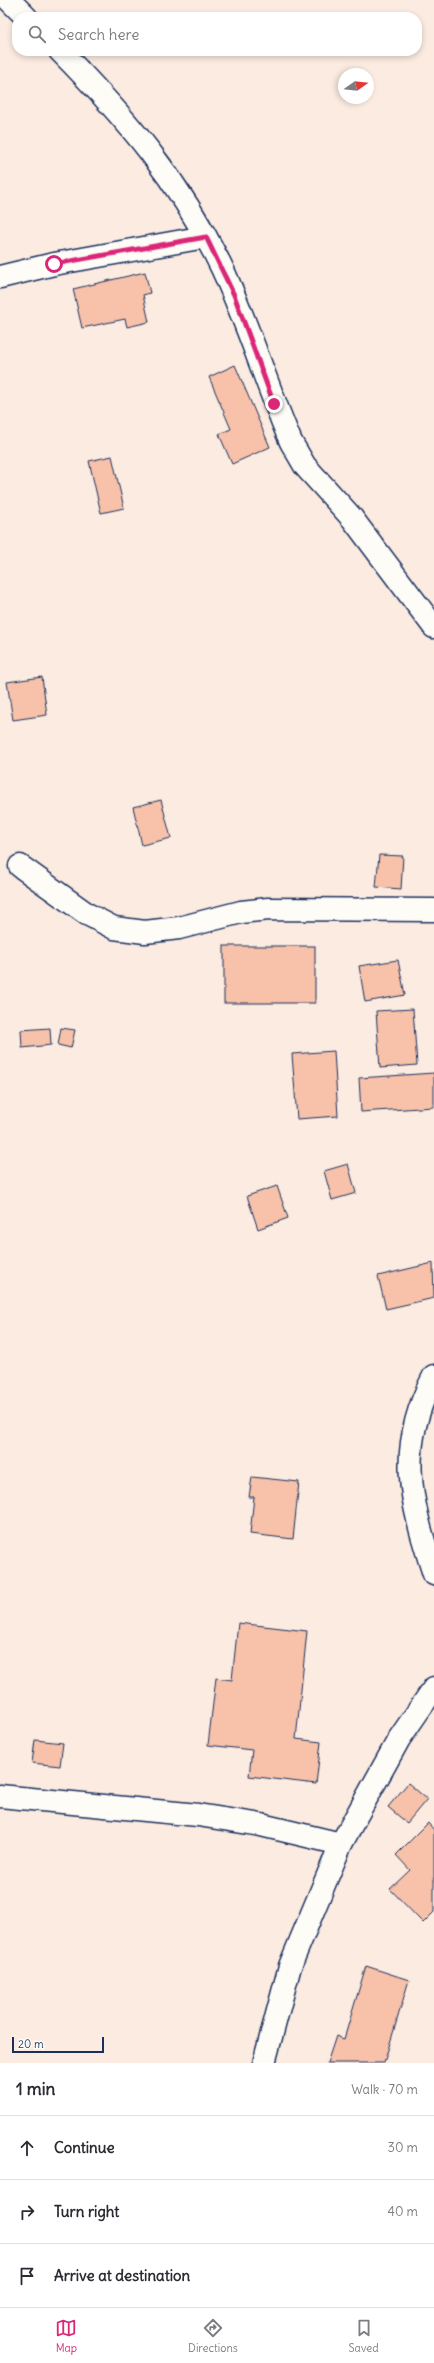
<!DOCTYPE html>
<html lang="en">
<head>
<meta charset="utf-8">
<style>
	:root { --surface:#fff; --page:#f2f2f3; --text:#2b2b33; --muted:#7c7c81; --line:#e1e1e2; --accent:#db2777 }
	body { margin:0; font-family:Delius,sans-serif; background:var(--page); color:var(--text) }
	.compass { position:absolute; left:338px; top:68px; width:36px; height:36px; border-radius:50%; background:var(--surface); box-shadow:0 2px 6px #0003; rotate:76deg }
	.scale { position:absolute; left:12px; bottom:10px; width:92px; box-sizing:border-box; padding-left:4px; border:2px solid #1b2f5e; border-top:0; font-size:11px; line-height:14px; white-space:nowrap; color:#1b2f5e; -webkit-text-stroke:3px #fdfcf7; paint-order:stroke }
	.stop { position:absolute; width:12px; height:12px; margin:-9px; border:3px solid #db2777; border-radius:50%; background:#fff }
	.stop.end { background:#db2777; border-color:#fff; box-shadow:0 1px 4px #0008 }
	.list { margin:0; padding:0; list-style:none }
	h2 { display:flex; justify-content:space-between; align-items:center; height:52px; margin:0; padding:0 16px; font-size:17px }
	h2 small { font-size:13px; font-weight:400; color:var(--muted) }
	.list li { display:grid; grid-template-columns:26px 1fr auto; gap:12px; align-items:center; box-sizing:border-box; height:64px; padding:0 16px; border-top:1px solid var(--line) }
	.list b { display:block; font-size:15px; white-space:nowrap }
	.list em { font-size:13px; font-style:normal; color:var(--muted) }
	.icon { flex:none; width:22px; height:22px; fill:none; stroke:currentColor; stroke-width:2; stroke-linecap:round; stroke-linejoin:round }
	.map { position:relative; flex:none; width:434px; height:2063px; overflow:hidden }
	.search { position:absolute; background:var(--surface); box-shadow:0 2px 6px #0003; left:12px; right:12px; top:12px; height:44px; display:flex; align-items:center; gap:10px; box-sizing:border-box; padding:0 14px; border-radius:16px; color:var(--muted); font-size:15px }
	.sheet { height:244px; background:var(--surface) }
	nav { display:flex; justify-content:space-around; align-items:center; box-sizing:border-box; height:56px; border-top:1px solid var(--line); background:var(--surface); font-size:11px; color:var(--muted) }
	nav a { display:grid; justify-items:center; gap:2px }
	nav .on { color:var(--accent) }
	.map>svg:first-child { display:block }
</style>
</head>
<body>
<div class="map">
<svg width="434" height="2063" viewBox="0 0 434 2063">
	<rect width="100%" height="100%" fill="#fbebe0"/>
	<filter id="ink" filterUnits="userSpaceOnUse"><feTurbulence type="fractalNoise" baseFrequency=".025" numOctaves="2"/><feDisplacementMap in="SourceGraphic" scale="8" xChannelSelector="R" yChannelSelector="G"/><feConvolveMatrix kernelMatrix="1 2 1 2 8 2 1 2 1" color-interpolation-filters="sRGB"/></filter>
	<g filter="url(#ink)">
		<g fill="#f7c2a9" stroke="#1b2f5e">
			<path d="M145,272L150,293L143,295L149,322L127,327L125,319L82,328L73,289Z"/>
			<path d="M235,365L270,447L232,464L219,434L231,429L209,377Z"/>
			<path d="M112,456L124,508L101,513L89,461Z"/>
			<path d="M42,677L47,715L13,720L7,682Z"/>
			<path d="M161,800L171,838L142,845L133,807Z"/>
			<path d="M379,855L403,856L401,889L376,887Z"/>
			<rect x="224" y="946" width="91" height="57"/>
			<path d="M398,960L405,995L365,1002L359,966Z"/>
			<path d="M413,1009L417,1065L380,1068L376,1011Z"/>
			<path d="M50,1028L51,1045L22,1048L21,1030Z"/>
			<path d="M61,1028L75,1030L71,1048L58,1045Z"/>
			<path d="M334,1051L338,1116L297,1119L292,1054Z"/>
			<path d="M434,1073V1107L361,1112L359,1078Z"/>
			<path d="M348,1164L356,1193L332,1200L324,1171Z"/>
			<path d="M277,1186L288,1218L258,1229L247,1196Z"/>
			<path d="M433,1263L434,1298L386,1309L378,1276Z"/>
			<path d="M252,1477L299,1482L293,1539L250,1534L254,1497H249Z"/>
			<path d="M238,1623L307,1631L296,1739L321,1742L316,1784L249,1776L252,1750L208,1745L216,1678L232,1680Z"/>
			<path d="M35,1740L63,1743L60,1766L32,1763Z"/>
			<path d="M408,1783L427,1799L407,1823L388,1807Z"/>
			<path d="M428,1823L434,1830V1912L423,1923L390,1889L410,1870L396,1855Z"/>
			<path d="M366,1966L409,1980L384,2063H327L336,2036L344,2039Z"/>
		</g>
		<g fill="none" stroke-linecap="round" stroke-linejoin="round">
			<g stroke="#1b2f5e" stroke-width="25">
				<g id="minor">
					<path d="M9,0L26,17"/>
					<path d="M60,51C127,119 180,181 222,268C248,324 266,384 291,442L305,466L352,518L434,627"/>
					<path d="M0,277L54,264L205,237"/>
					<path d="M20,866L87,914L114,928L145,932L179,928L241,912L268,909L434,910"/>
					<path d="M434,1376C396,1448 410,1500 434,1574"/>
					<path d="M0,1796L198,1815L261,1825L341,1844"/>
					<path d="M264,2063L290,1966L341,1844L399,1739L434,1688"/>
				</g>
			</g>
			<use href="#minor" stroke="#fdfcf7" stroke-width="22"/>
		</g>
	</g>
	<g fill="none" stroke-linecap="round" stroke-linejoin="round" filter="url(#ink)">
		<path stroke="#db2777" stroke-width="5" d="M54,264L206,237L234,295L274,404"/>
	</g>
</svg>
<svg class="compass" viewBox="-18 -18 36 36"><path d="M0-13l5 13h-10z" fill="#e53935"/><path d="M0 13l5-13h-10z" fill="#7c7c81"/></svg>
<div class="scale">20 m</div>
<div class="stop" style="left:54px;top:264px"></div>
<div class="stop end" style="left:274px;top:404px"></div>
<div class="search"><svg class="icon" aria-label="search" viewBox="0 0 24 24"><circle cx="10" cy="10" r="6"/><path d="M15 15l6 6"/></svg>Search here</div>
</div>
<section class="sheet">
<h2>1 min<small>Walk · 70 m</small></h2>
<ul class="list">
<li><svg class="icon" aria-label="ahead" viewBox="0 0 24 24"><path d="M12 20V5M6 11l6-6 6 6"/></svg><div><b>Continue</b></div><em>30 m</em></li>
<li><svg class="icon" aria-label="right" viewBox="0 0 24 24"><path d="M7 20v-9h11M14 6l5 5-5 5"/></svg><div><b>Turn right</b></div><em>40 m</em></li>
<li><svg class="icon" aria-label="arrive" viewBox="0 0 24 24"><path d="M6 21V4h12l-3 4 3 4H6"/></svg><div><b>Arrive at destination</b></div></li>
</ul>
</section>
<nav>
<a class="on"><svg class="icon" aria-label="map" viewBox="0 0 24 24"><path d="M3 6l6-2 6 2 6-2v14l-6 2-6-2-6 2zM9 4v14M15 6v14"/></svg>Map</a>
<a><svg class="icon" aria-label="directions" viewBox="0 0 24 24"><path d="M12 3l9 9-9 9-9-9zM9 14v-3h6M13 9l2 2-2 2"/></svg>Directions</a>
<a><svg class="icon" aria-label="saved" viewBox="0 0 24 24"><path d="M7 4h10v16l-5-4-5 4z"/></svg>Saved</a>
</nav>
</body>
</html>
